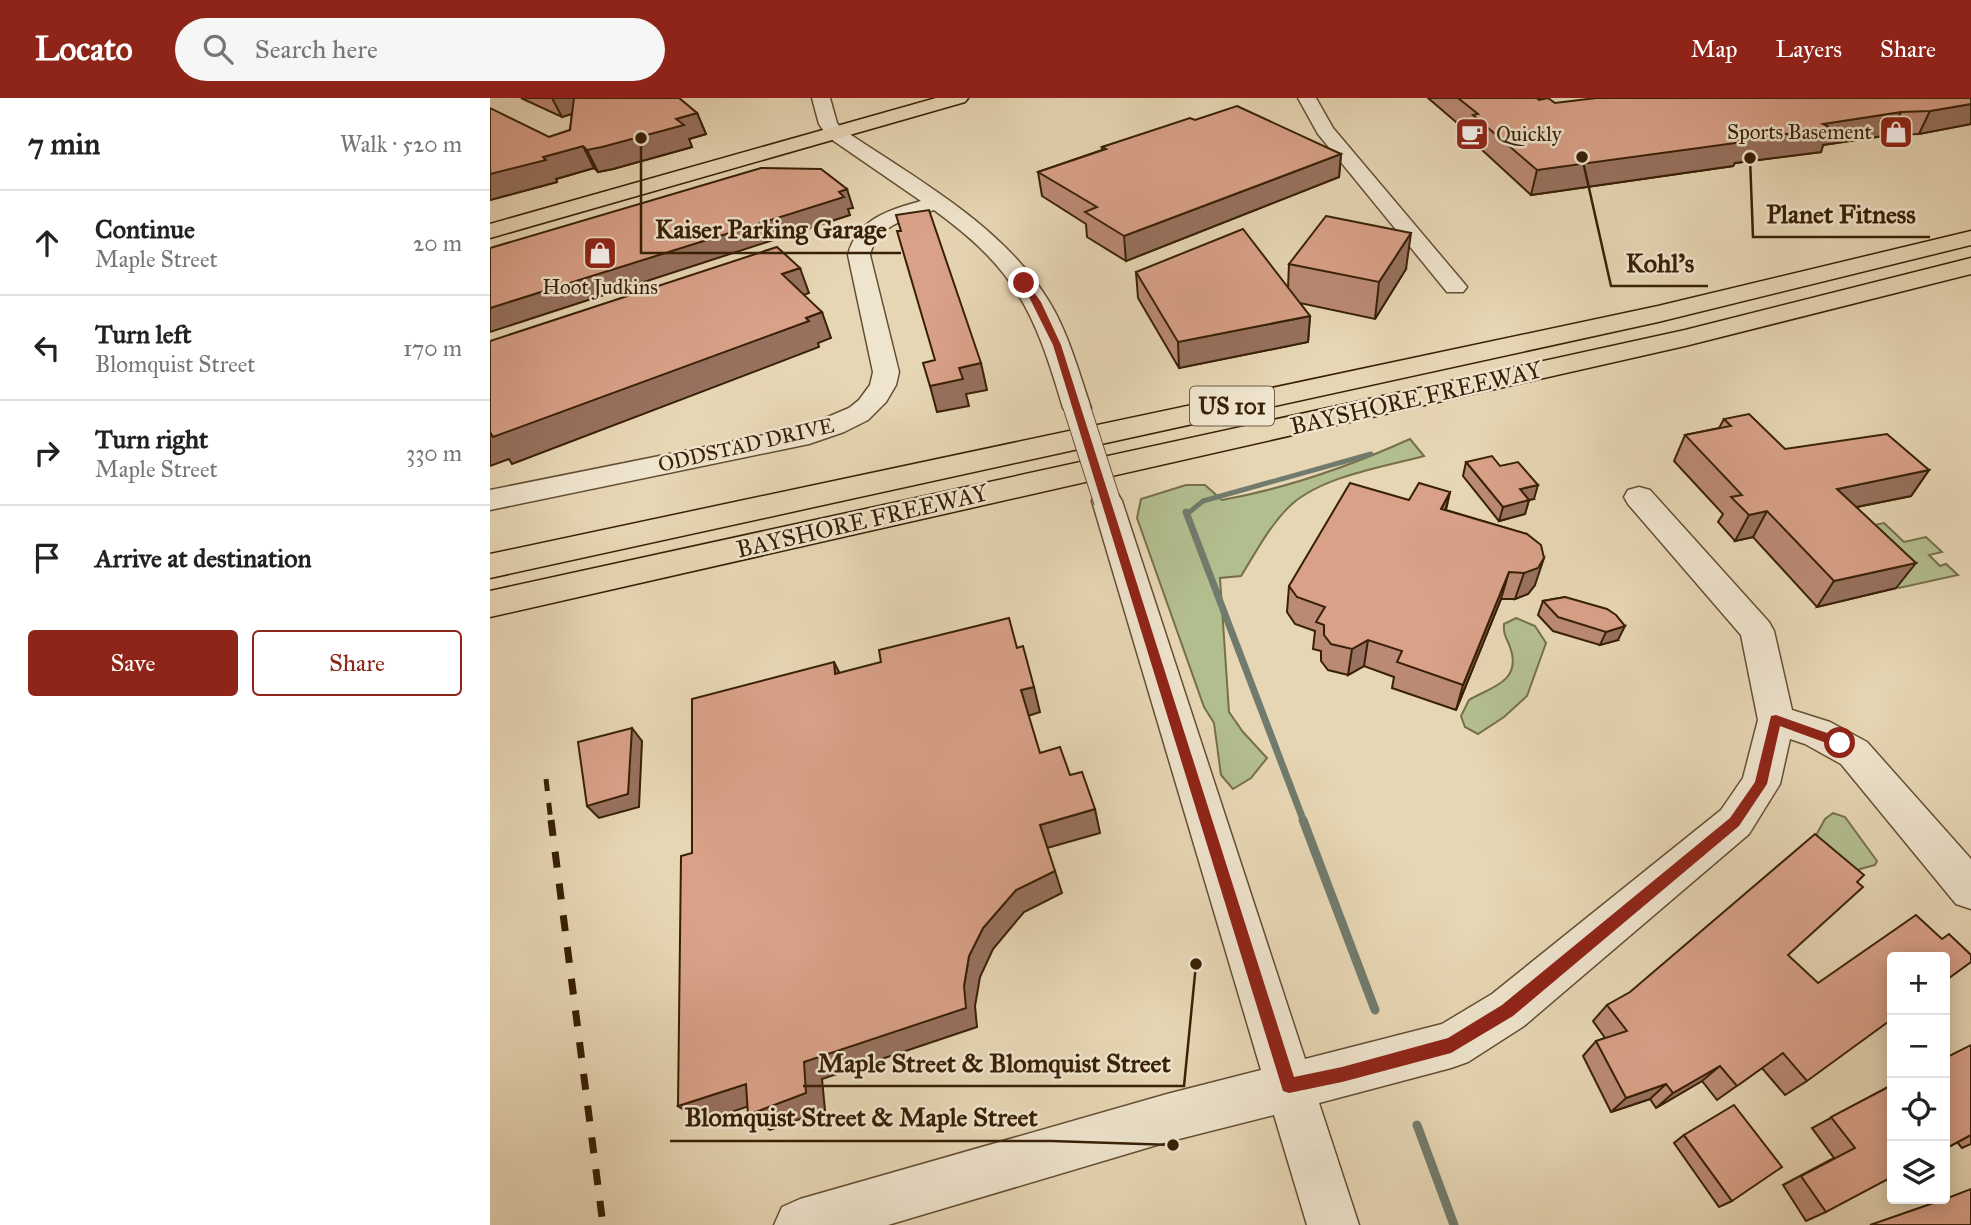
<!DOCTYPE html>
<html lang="en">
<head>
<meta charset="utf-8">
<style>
	:root { --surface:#fff; --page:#f6f6f6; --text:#222; --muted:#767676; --line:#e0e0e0; --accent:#8f2418 }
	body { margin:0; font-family:"IM FELL Great Primer",serif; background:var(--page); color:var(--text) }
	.controls { position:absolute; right:21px; bottom:21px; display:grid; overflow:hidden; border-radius:7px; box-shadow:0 4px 18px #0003 }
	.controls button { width:63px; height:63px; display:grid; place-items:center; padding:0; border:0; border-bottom:2px solid var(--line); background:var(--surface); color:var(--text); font:35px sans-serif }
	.stop { position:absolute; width:21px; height:21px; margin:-16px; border:5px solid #8f2418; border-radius:50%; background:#fff }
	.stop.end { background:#8f2418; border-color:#fff; box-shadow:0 2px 7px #0008 }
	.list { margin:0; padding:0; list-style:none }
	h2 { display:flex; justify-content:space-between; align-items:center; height:91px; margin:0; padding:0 28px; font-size:30px }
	h2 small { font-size:23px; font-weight:400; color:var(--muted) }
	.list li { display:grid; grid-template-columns:46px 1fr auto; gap:21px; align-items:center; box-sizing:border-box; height:105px; padding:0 28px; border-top:2px solid var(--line) }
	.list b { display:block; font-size:26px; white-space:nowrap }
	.list p { margin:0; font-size:23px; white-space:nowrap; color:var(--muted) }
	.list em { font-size:23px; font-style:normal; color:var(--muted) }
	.actions { display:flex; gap:14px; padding:21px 28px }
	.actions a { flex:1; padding:16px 0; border:2px solid var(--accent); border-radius:7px; text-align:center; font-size:24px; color:var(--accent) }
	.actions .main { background:var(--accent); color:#fff }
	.icon { flex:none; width:38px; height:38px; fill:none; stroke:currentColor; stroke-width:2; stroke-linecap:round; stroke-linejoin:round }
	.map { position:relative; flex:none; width:1481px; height:1127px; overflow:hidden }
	header { display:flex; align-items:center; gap:42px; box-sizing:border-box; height:98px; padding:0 35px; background:var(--accent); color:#fff }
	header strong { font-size:33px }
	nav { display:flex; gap:38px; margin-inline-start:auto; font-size:24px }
	.search { width:490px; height:63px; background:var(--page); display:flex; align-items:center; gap:18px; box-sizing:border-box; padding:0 24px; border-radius:38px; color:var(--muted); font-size:26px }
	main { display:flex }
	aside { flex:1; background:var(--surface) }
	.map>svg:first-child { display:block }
</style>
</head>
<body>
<header>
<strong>Locato</strong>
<div class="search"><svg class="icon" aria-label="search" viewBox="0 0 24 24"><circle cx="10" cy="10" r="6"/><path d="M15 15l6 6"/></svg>Search here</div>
<nav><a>Map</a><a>Layers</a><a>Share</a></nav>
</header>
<main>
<aside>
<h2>7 min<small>Walk · 520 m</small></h2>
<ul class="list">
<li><svg class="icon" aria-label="ahead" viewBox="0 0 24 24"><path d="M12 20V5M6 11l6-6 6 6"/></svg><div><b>Continue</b><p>Maple Street</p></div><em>20 m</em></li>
<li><svg class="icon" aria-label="left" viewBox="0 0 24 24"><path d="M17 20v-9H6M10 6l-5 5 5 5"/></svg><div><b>Turn left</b><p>Blomquist Street</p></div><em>170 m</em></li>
<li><svg class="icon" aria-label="right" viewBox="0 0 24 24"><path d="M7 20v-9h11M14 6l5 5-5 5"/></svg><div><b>Turn right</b><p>Maple Street</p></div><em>330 m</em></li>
<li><svg class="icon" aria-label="arrive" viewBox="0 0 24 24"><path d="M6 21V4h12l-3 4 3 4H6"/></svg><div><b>Arrive at destination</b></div></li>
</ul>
<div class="actions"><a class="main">Save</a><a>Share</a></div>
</aside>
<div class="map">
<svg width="1481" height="1127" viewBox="0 0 1481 1127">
	<rect width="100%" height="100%" fill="#e7d6b4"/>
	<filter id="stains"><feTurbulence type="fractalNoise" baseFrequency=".00286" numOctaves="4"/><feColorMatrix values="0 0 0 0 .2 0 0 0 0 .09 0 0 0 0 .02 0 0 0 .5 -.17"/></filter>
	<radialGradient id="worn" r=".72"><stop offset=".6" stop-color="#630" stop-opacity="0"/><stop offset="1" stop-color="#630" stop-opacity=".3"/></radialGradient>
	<g fill="#b3be8f" stroke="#766f4a" stroke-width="2">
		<path d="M920,341L934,358C893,369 834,378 802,406C781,425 766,454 751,478L730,480L739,614L753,634L777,660L761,680L743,691L731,677L724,625L714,609L647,420L651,401L696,387H715L732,402C798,390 858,369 920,341Z"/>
		<path d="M1394,425L1414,444L1436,439L1452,454L1439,457L1450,468L1456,466L1468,477L1409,490L1352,434Z"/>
		<path d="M1026,520L1045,528L1056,545L1037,598L1014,619L988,636L975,629L971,618L979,602C998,590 1031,585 1021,552C1018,541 1013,539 1014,526Z"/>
		<path d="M1343,715L1355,719L1387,763L1385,767L1370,771L1355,782L1323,743L1335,721Z"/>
	</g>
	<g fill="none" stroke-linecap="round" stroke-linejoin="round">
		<path stroke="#717b6d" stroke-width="5" d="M697,416L713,403L881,356"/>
		<path stroke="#717b6d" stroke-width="7" d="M696,414L814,724"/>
		<g stroke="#717b6d" stroke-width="9">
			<path d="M813,722L885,912"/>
			<path d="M927,1027L964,1127"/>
		</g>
		<g stroke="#644e32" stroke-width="3">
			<g id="minor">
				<path d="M322,0H340L347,25L352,31C426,81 513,127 560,205C579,237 589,275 601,310L597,316L587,318L577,316L573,310C545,215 527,172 444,112C418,120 387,127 380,157L409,274L406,287L396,304L378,322L354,334L319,346L0,412V392L314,329L359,310L369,302L380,287L383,274L358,157C367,121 399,112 431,103L338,39L329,26Z"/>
				<path d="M808,0H826L843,30L973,184L977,189L973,194H957L828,36Z"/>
				<path d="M1149,389L1160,392L1279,524L1284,533L1302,612L1340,624L1377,644L1481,761V811L1466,806L1351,666L1315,646L1300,641L1290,686L1259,736L1034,928L978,964L961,970L829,1005L869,1127H817L784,1017L677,1044L398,1127H284L292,1109L310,1101L677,996L771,972L602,403L606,396L617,393L628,396L632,403L815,961L952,926L1002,896L1231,712L1253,680L1268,622L1251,537L1138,406L1134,399L1138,392Z"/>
			</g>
		</g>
		<g stroke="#382006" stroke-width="3">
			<path id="major" d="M446,0H478L475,4L0,140V126Z"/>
		</g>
		<g stroke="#382006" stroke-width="3">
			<g id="highway">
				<path d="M1481,133V147L1168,224L0,480V456L1168,208Z"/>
				<path d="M1481,160V176L1195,248L0,519V493L1195,232Z"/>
			</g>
		</g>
		<use href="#minor" fill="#efe4ce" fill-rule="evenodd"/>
		<use href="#major" fill="#e7d6b4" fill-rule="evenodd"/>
		<use href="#highway" fill="#e7d6b4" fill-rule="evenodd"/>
		<path stroke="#382006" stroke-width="5" stroke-dasharray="12 12" stroke-linecap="butt" d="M56,681L61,724"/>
		<path stroke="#382006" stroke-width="7" stroke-dasharray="16 16" stroke-linecap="butt" d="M61,722L113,1127"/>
		<g stroke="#644e32" stroke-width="28" stroke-linecap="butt">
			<path id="minor-bridge" d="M587,310L617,403"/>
		</g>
		<use href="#minor-bridge" stroke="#efe4ce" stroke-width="26"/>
	</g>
	<g fill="#bb8a75" stroke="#382006" stroke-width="2">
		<path d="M31,0H189L207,15L216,36L199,41L202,49L123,71L108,74L104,70L66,81L67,84L0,102L59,39L80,32L82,16L72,19Z"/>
		<path d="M938,0H1047L1065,5L1481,0V26L1429,36L1400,37L1333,47L1331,54L1245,65L1243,68L1041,97L979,40L980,36Z"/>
		<path d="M705,22L851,56L849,79L636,163L597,139L596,126L552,98L548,74L612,52V49Z"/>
		<path d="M799,166L916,171L885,221L810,205L820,218L818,244L689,270L648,200L646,174L798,190Z"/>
		<path d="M1234,321L1295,351L1439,372L1421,398L1367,409L1406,490L1327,509L1263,439L1245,443L1228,424L1233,416L1184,363L1195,337L1229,330Z"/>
		<path d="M976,364L1010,368L1044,401L1039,402L1035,416L1009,423L973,378Z"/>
		<path d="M960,394L956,412L1037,436L1045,487L1038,496L1025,501H1011L966,612L902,590L904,579L874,568L858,577L838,572L831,563V553L823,551L825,533L805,526L797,514L799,488L919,402Z"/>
		<path d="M1075,499L1128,542L1110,547L1063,533L1048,517L1053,503Z"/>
		<path d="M1367,784L1298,857L1317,983L1295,997L1272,970L1227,1002L1212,983L1166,1010L1160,1001L1121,1014L1093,958L1106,943L1115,940L1103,923L1117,907Z"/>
		<path d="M1481,947V1046L1472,1050L1467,1044Z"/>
		<path d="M1402,987L1336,1114L1316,1123L1293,1087L1344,1060L1322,1030Z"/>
		<path d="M1194,1037L1242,1103L1229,1109L1184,1045Z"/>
	</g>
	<g fill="#98715f" stroke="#382006" stroke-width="2">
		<path d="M62,0H89L94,12L72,19Z"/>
		<path d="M1481,6V26L1429,36L1440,13Z"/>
		<path d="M1411,14L1400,37L1333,47L1331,54L1245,65L1243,68L1041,97L1047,72L1249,42L1333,26Z"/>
		<path d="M207,15L216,36L199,41L202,49L123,71L108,74L97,52L186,21Z"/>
		<path d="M93,48L104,70L66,81L67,84L0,102V76L53,59Z"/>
		<path d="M851,56L849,79L636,163L634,138Z"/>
		<path d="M357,91L363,110L358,111L360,117L0,234V210Z"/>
		<path d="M921,135L916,171L885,221L889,184Z"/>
		<path d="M310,170L319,195L301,202L292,176Z"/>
		<path d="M332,214L341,240L328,245L329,249L22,366L19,361L0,368V334Z"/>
		<path d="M820,218L818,244L689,270L688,244Z"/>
		<path d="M491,265L497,292L476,296L479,308L447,314L440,288L469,270Z"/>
		<path d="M1439,372L1421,398L1331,416L1347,391Z"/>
		<path d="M1048,387L1044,401L1031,404L1039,402L1035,416L1009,423L1013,409L1030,391Z"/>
		<path d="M960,394L953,421L951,411Z"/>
		<path d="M1277,413L1263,439L1245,443L1259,417Z"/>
		<path d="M1054,460L1045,487L1038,496L1025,501L1034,475Z"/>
		<path d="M1426,465L1406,490L1327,509L1344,483Z"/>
		<path d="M1019,474L1011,501L966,612L973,587Z"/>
		<path d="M1135,528L1128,542L1110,547L1116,534Z"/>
		<path d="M878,542L874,568L858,577L862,551Z"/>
		<path d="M344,564L357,590L345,576Z"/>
		<path d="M544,589L550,614L538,618L531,592Z"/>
		<path d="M142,630L152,643L149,709L109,720L97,708Z"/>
		<path d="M605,711L610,735L557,750L550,727Z"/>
		<path d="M565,773L572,795L534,814L503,851L490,879L485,908L487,929L332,981L335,1012L280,1032L258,1017L314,964L474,888L479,858L493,830L526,792Z"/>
		<path d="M1230,968L1212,983L1166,1010L1183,995Z"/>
		<path d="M256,986L277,1002L212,1024L188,1008Z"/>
		<path d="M1176,986L1160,1001L1121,1014L1136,1000Z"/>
	</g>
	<g fill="#d9a188" stroke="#382006" stroke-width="2">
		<path d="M84,0H189L207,15L186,21L194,27L112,49L97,52L93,48L53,59L56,62L0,76V10L59,39L80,32Z"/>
		<path d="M968,0H1047L1049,2L1058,0L1065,5L1106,0H1481V6L1440,13L1411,14L1333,26L1341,30L1249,42L1253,44L1047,72L983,17L988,16Z"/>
		<path d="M747,8L851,56L634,138L595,114L607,109L548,74L616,51L612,49L700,20L705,22Z"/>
		<path d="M271,70L331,71L357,91L349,94L354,99L0,210V150Z"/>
		<path d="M439,112L491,265L469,270L473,281L440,288L433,265L445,262L407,133H411L406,117Z"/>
		<path d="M836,118L921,135L889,184L799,166Z"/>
		<path d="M753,131L820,218L688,244L646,174Z"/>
		<path d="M287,149L310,170L292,176L332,214L316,220L319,223L3,339L0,334V243Z"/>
		<path d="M1259,316L1295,351L1397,336L1439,372L1347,391L1426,465L1344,483L1277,413L1259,417L1241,399L1252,397L1195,337L1241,328L1234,321Z"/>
		<path d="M1002,358L1010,368L1028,364L1048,387L1030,391L1039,402L1013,409L976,364Z"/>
		<path d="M860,385L919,402L929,385L960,394L951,411L1037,436L1051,447L1054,460L1048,470L1034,475L1019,474L973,587L907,564L912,553L878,542L862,551L841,546L834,537V527L826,524L835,509L807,499L799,488Z"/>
		<path d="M1075,499L1117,511L1126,517L1135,528L1116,534L1068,519L1053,503Z"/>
		<path d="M519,520L527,550L533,548L544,589L531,592L550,655L570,649L580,677L592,674L605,711L550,727L565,773L526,792L493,830L479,858L474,888L476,910L314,964L316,995L258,1017L256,986L188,1008L191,758L202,755V601L344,564L345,576L391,564L389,552Z"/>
		<path d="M142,630L138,696L97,708L88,644Z"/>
		<path d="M1325,736L1374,777L1367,784L1373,789L1298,857L1328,885L1426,817L1452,841L1459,836L1481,857V864L1455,883V859H1402V921L1317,983L1293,955L1247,988L1230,968L1183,995L1176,986L1136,1000L1106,943L1137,933L1117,907L1140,894Z"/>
		<path d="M1481,947V1037L1455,1051V960Z"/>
		<path d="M1402,987V1079L1336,1114L1311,1078L1365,1050L1341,1019Z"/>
		<path d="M1244,1007L1292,1069L1242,1103L1194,1037Z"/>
		<path d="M1481,1091V1127H1380L1455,1101Z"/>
	</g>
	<path fill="#8f2418" d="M531,183H536L551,204L571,247L804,979L852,969L958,940L1012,907L1240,720L1265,684L1281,618L1286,617L1354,641V648L1350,650L1290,628L1277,686L1249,728L1023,918L961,955L852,984L799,995L793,993L563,247Z"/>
	<defs>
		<g id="shop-square" transform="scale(1.75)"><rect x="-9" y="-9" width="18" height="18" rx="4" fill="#8f2418" stroke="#efe4ce"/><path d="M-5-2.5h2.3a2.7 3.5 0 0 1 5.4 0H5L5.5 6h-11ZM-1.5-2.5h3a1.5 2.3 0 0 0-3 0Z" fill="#fff"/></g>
		<g id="cafe-square" transform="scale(1.75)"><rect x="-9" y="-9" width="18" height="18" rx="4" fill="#8f2418" stroke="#efe4ce"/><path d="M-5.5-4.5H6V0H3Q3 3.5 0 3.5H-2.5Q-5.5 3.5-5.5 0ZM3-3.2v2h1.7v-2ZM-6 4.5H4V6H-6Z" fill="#fff"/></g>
	</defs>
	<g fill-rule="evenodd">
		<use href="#shop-square" x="1406" y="34"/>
		<use href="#cafe-square" x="982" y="36"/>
		<use href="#shop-square" x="110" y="155"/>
	</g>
	<g text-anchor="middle" stroke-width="5" stroke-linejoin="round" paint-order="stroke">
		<g font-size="21" fill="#382006" stroke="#efe4ce" text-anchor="end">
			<text x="1382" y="41">Sports Basement</text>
			<text x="1006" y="43" text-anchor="start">Quickly</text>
			<text x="110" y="196" text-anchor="middle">Hoot Judkins</text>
		</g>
		<g font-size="21" fill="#382006" stroke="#efe4ce">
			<text transform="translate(256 347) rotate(-13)" y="7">ODDSTAD DRIVE</text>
		</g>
		<rect fill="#efe4ce" stroke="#6f5b42" stroke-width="2" x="700" y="288.5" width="84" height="39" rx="5"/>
		<g font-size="23" font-weight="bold" fill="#382006">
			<text x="742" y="316">US 101</text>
		</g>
		<g font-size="24" fill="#382006" stroke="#efe4ce">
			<text transform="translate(926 300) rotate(-13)" y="8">BAYSHORE FREEWAY</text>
			<text transform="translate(372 423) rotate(-13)" y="8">BAYSHORE FREEWAY</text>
		</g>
	</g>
	<path fill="none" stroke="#382006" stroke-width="2.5" d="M1260 60L1263 139H1440M151 40L151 155H411M1092 59L1121 188H1218M706 866L694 988H313M683 1047L561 1043H180"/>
	<g fill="#382006" stroke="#efe4ce" stroke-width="2.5">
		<circle cx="1260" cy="60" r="7"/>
		<circle cx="151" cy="40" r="7"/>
		<circle cx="1092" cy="59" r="7"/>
		<circle cx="706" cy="866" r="7"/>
		<circle cx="683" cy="1047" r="7"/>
	</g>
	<g font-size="26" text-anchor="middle" font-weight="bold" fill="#382006" stroke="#efe4ce" stroke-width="5" stroke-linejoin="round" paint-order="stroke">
		<text x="1351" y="125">Planet Fitness</text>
		<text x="281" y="140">Kaiser Parking Garage</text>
		<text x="1170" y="174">Kohl's</text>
		<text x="504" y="974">Maple Street &amp; Blomquist Street</text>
		<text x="371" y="1028">Blomquist Street &amp; Maple Street</text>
	</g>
	<rect width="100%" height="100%" filter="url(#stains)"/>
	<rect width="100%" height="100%" fill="url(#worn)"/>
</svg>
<div class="controls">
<button>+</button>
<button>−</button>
<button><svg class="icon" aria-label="locate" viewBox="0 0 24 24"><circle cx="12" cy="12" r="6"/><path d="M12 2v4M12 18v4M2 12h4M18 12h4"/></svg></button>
<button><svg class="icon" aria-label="layers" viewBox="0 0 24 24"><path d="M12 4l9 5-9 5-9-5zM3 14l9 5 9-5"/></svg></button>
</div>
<div class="stop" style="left:1350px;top:645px"></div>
<div class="stop end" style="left:534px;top:185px"></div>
</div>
</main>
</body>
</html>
